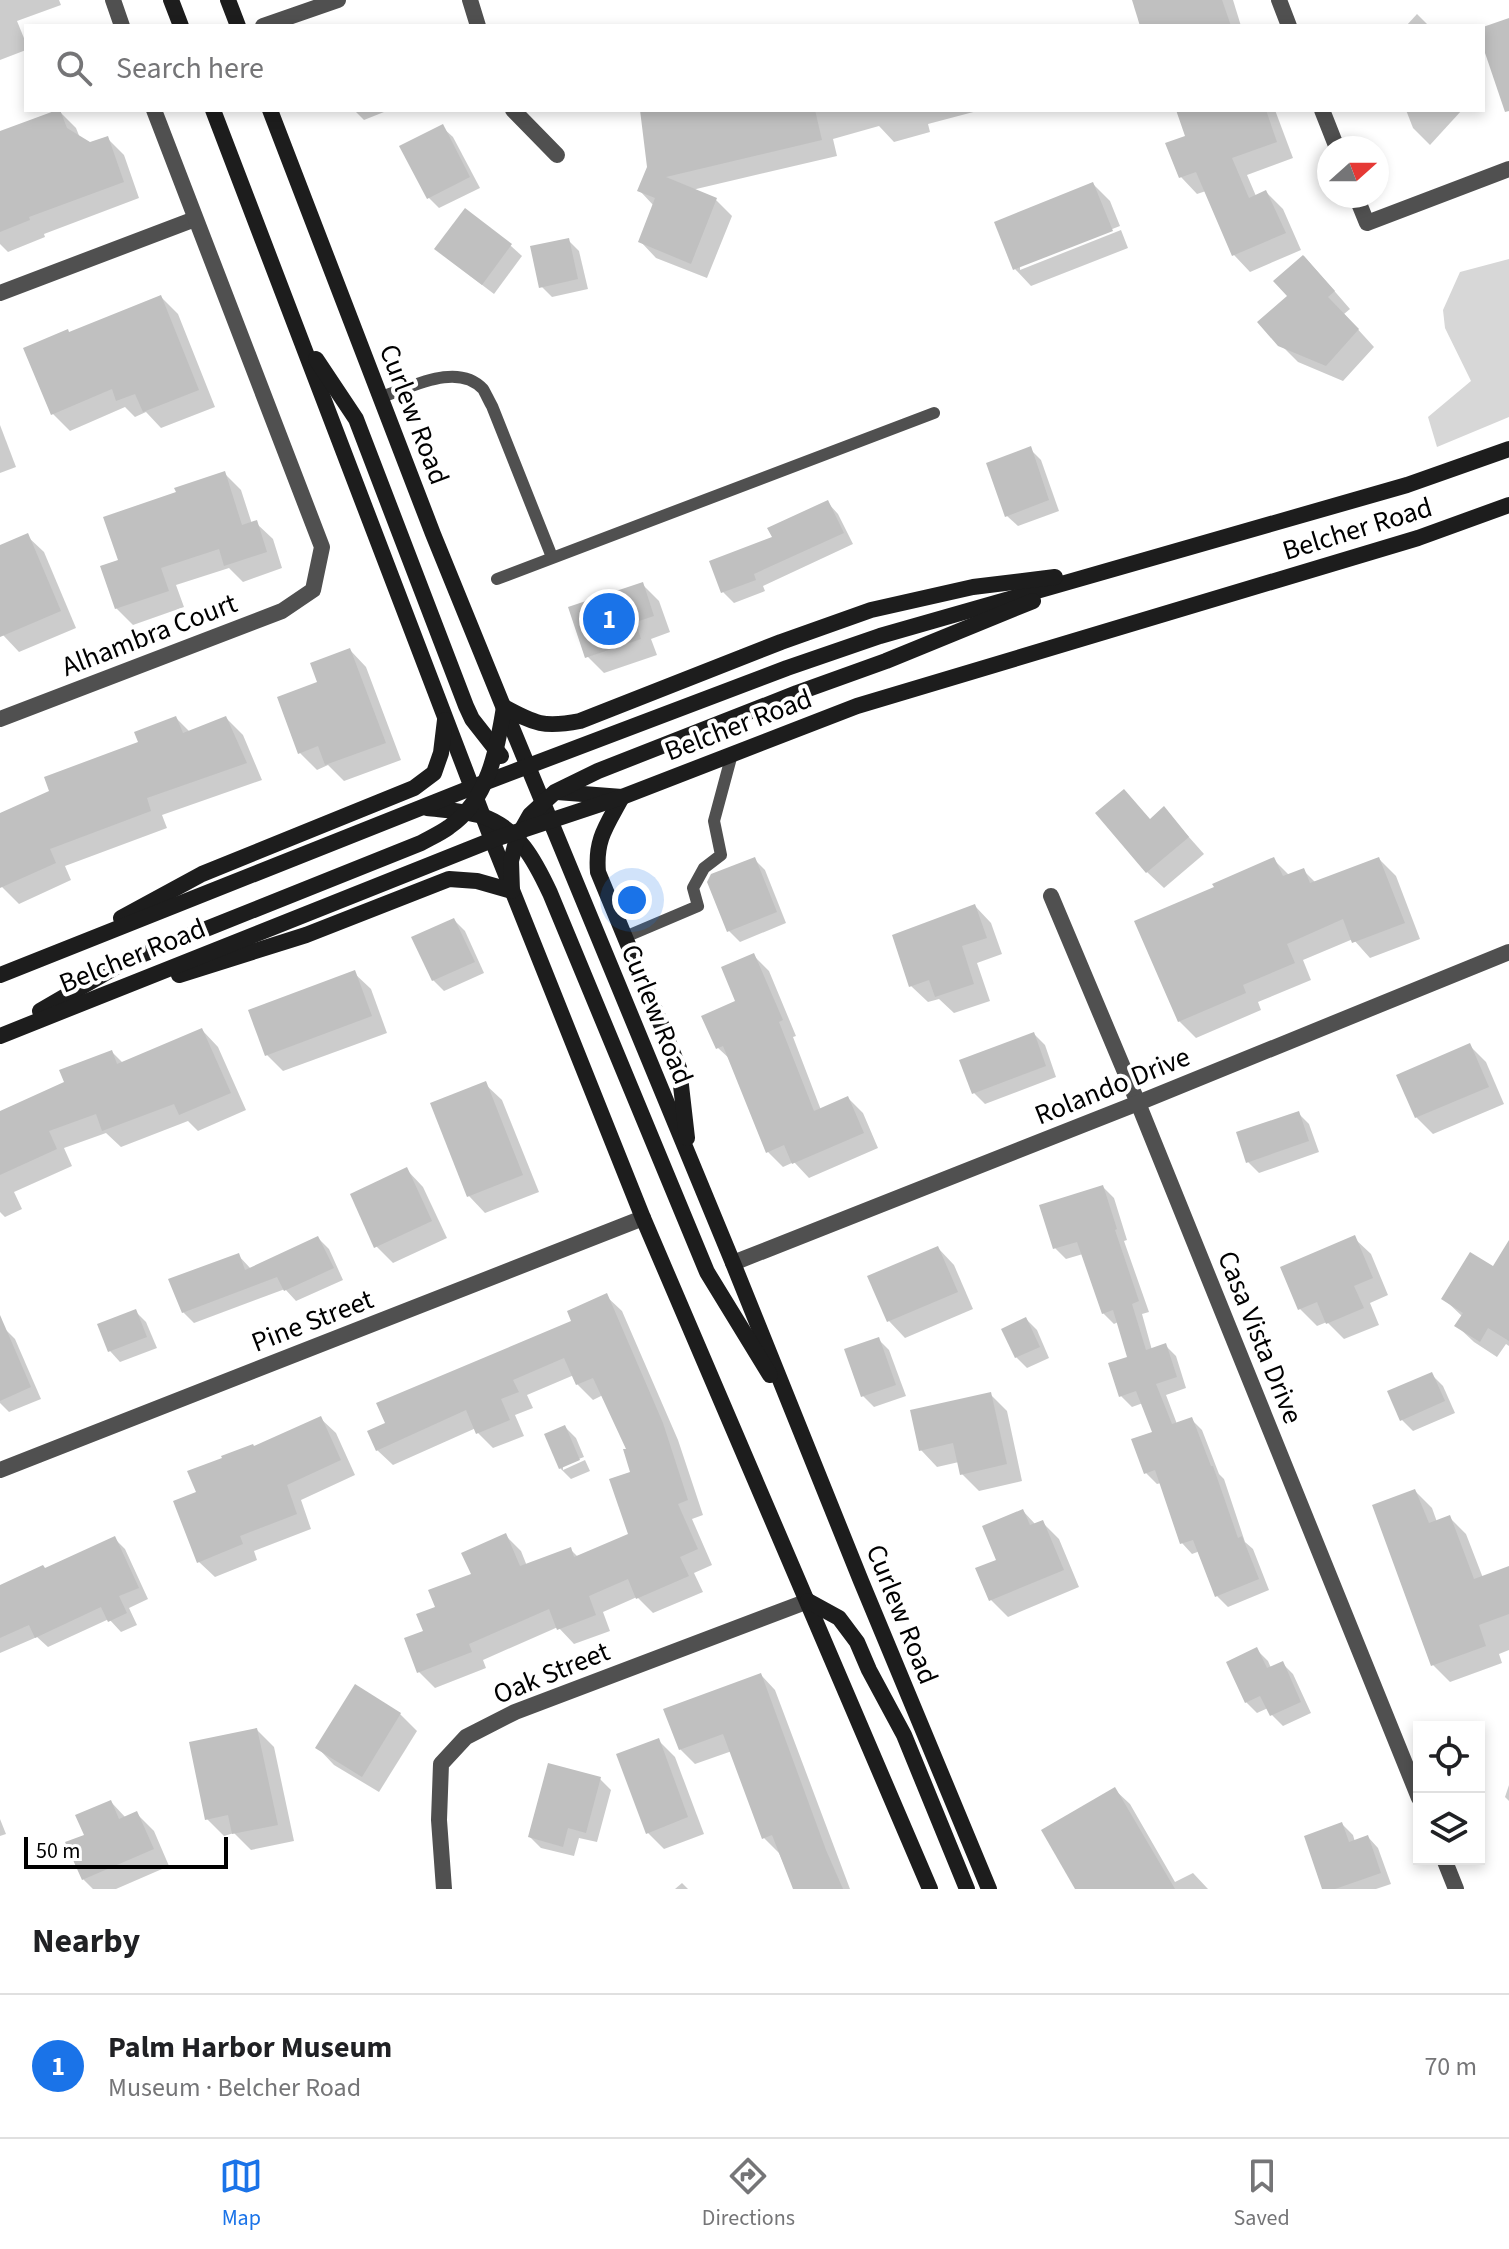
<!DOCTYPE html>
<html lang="en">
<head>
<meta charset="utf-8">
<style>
	:root { --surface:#fff; --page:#f2f2f2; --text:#202124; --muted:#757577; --line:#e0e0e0; --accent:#1a73e8 }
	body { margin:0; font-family:"Source Sans 3",sans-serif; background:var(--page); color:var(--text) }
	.controls { position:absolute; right:24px; bottom:24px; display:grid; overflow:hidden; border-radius:0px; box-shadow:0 4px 12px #0003 }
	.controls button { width:72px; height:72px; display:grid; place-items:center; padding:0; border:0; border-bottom:2px solid var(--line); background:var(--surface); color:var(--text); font:40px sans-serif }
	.compass { position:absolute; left:1317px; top:136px; width:72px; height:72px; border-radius:50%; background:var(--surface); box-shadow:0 4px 12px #0003; rotate:69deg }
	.scale { position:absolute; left:24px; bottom:20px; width:204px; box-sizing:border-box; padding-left:8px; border:4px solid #000; border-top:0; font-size:22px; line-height:28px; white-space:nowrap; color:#000; -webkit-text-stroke:6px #fff; paint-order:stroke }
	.you { position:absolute; left:632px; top:900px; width:28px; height:28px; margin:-20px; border:6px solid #fff; border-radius:50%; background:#1a73e8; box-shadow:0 0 0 12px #1a73e833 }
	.badge { display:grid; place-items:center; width:52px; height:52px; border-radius:50%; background:var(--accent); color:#fff; font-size:26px; font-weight:700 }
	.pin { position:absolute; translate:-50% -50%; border:4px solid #fff; box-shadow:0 2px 8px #0006 }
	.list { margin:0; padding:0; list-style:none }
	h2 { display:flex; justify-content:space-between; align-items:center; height:104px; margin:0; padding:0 32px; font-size:34px }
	h2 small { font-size:26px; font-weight:400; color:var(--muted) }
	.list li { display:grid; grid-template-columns:52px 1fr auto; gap:24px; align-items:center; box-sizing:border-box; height:144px; padding:0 32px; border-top:2px solid var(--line) }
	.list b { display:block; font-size:30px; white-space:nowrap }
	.list p { margin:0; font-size:26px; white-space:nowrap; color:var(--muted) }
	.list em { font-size:26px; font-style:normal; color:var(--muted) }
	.icon { flex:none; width:44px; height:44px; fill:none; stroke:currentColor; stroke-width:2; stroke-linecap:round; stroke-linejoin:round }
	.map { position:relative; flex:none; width:1509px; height:1889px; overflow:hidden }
	.search { position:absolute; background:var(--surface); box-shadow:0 4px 12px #0003; left:24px; right:24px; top:24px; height:88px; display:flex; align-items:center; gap:20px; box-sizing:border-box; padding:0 28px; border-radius:0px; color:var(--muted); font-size:30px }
	.sheet { height:248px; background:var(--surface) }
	nav { display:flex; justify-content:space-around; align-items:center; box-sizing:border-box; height:112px; border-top:2px solid var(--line); background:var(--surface); font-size:22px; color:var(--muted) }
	nav a { display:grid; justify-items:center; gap:4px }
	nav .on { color:var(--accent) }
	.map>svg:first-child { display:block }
</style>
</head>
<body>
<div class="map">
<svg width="1509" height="1889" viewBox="0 0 1509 1889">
	<rect width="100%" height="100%" fill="#fff"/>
	<path fill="#d7d7d7" d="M1509,259V417L1437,447L1428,417L1471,381L1445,328L1443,310L1460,272Z"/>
	<g fill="#0003">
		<path d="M0,0H59L61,5L17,21L26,43V50L0,60Z"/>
		<path d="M1147,0H1233L1241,26H1143Z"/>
		<path d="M1417,14L1429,26H1406Z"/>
		<path d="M354,110H389L364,120Z"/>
		<path d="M660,110H981L928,124L930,132L894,142L879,126L833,139L837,156L692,190L716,200L732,216L707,278L656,258L640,241L654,206L640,191L649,167Z"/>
		<path d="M1178,110H1275L1293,158L1247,175L1256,196L1266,192L1283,209L1301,250L1250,272L1234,255L1206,191L1197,194L1181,177L1188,137Z"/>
		<path d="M1406,110H1462L1430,145L1413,128Z"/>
		<path d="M59,111L76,128L80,138L90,145L107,138L124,155L139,198L44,234L45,237L8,252L0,244V143Z"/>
		<path d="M442,127L453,137L480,188L439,208L428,197Z"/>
		<path d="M1093,184L1110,201L1120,226L1020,265V270L1121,230L1128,248L1031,286L1015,269Z"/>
		<path d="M466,211L511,246L522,256L494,294L448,259L437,248Z"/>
		<path d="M568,240L579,251L588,289L552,297L541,286Z"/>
		<path d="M1304,256L1350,309L1344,314L1374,347L1343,381L1298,362L1280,344L1290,296Z"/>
		<path d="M161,297L178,314L215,407L161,428L146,412L135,417L125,407L70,431L53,414L25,350Z"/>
		<path d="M0,425L16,467L0,473Z"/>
		<path d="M1030,449L1041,460L1059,511L1018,526L1007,516Z"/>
		<path d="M224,473L241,490L252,524L256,523L273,539L282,568L243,582L229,568L176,585L184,607L133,625L116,608L121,561Z"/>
		<path d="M828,503L838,514L853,544L763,586L765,591L734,603L723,592L774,538Z"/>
		<path d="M27,536L44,552L76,628L19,652L3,635L0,629V547Z"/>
		<path d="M642,584L659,601L670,632L651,639L657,655L604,673L587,656Z"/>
		<path d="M350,650L366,667L401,760L344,781L328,765L317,770L300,753L320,683Z"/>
		<path d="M176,718L190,732L226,718L243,735L262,780L162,815L167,828L65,866L71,880L19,904L2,887H0V815L52,792L140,743Z"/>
		<path d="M1164,809L1204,854L1164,888L1147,872L1151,820Z"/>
		<path d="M754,859L765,870L786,923L740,942L729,931Z"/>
		<path d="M1379,859L1396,876L1420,939L1370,958L1353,939L1303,960L1311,980L1258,1002L1261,1010L1196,1038L1179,1021L1216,888L1274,860L1290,876L1303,870L1316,883Z"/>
		<path d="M975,906L991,923L1002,954L977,963L990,1001L954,1013L939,999L928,1002L911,986Z"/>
		<path d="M454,920L465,931L484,973L444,991L433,980Z"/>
		<path d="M754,956L769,971L796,1036L793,1037L821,1110L848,1098L863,1113L878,1148L809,1178L794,1162L783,1167L768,1152L732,1061L718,1048L738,1002Z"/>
		<path d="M354,973L371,989L387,1033L283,1071L266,1054Z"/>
		<path d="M202,1030L218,1047L246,1110L198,1131L188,1121L121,1147L106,1133L64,1148L72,1166L14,1192L22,1209L5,1217L0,1212V1113L66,1083L112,1052L123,1063Z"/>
		<path d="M1034,1034L1045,1045L1056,1077L985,1104L974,1093Z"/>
		<path d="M1470,1046L1486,1062L1504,1104L1433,1134L1416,1117Z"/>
		<path d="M485,1084L502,1100L539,1192L485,1213L469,1196Z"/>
		<path d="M1298,1113L1309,1124L1319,1152L1259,1173L1248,1162Z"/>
		<path d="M407,1170L423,1187L447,1238L393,1263L376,1246Z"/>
		<path d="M1103,1187L1114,1198L1127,1240L1124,1241L1149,1312L1142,1314L1152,1350L1165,1345L1176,1356L1186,1388L1166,1395L1177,1424L1191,1419L1202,1430L1219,1474L1224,1479L1245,1542L1253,1549L1269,1590L1228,1607L1217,1596L1200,1551L1192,1554L1182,1543L1161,1483L1157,1484L1146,1473L1154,1433L1143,1403L1132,1407L1121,1396L1129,1358L1118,1322L1114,1324L1103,1313L1083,1254L1066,1259L1055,1248Z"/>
		<path d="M318,1238L329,1249L343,1280L296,1301L285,1289L194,1323L183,1312L238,1255L251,1269Z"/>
		<path d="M1354,1238L1371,1254L1388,1295L1370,1303L1379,1325L1344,1339L1327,1322L1317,1326L1300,1309Z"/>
		<path d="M938,1248L954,1265L973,1309L905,1338L889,1321Z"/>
		<path d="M1509,1262V1346L1506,1344L1497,1357L1474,1342L1457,1326L1463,1317L1444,1299Z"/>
		<path d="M606,1296L622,1311L678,1440L703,1515L692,1519L712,1565L694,1573L703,1592L653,1613L637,1597L603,1612L610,1631L574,1644L558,1627L483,1660L486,1668L435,1688L419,1672L407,1640L425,1632L437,1608L473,1575L506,1536L521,1551L527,1566L570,1549L578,1557L631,1535L633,1473L628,1450L603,1395L593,1400L577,1384L574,1375L527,1395L533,1408L515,1415L524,1436L493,1448L478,1433L476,1428L393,1465L377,1450L574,1322Z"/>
		<path d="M135,1311L146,1322L157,1348L120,1362L110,1351Z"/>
		<path d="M1026,1319L1037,1330L1049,1358L1027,1368L1016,1357Z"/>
		<path d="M4,1328L15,1339L41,1399L9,1412L0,1403V1330Z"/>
		<path d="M878,1339L889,1350L906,1396L874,1407L863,1396Z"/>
		<path d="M1432,1375L1443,1386L1455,1413L1413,1431L1402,1420Z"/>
		<path d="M990,1394L1007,1411L1022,1481L979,1491L962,1474L959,1462L937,1467L921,1450Z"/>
		<path d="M320,1418L336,1433L355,1475L301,1500L311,1529L254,1551L257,1560L215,1577L199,1562V1493L254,1448Z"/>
		<path d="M565,1427L576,1438L584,1457L563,1465V1470L585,1460L590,1471L571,1479L560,1468Z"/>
		<path d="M1415,1491L1432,1508L1437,1522L1450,1518L1466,1534L1483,1578L1509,1568V1650L1499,1654L1502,1663L1450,1682L1433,1665Z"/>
		<path d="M1023,1511L1036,1525L1042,1522L1059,1539L1079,1587L1008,1617L991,1600L978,1569L999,1561Z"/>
		<path d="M114,1538L125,1549L148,1599L129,1608L137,1625L121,1632L109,1619L48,1647L37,1637L0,1653V1587L46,1570Z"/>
		<path d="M1257,1650L1268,1661L1271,1668L1282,1663L1293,1674L1311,1713L1283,1726L1272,1715L1268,1708L1257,1713L1246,1702Z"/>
		<path d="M761,1675L775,1690L850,1889H795L779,1853L764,1838L732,1751L695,1764L680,1749Z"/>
		<path d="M400,1714L417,1731L379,1792L334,1765L318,1748Z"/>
		<path d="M257,1730L274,1747L294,1841L251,1850L234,1833L224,1836L207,1819Z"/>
		<path d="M658,1740L675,1757L704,1834L664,1849L647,1832Z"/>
		<path d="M600,1779L611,1790L597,1842L579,1838L574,1856L541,1848L530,1837Z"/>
		<path d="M1509,1785V1801L1505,1797Z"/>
		<path d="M1115,1790L1130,1804L1175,1882L1193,1873L1208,1889H1078Z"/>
		<path d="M111,1802L126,1818L137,1814L154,1831L169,1866L116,1889H93L83,1879L86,1836Z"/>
		<path d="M0,1819L6,1834L0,1836Z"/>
		<path d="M1342,1824L1353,1835L1355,1842L1368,1837L1378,1848L1391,1884L1376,1889H1324Z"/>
		<path d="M682,1883L688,1889H675Z"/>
	</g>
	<g fill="#c0c0c0">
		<path d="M1132,0H1222L1231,26H1140Z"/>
		<path d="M1509,18V111L1505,112L1483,47V27Z"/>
		<path d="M57,110H60L67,128L90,142L108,136L124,182L29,217L30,220L0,232V131Z"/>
		<path d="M640,110H815L822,140L666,177L717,198L691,264L638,242L655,198L637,191L647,167Z"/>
		<path d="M1176,110H1266L1277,142L1232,158L1249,198L1266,190L1286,233L1232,256L1196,172L1179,178L1165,143L1185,136Z"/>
		<path d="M443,124L470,177L427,199L399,146Z"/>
		<path d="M1093,182L1113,231L1013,270L994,222Z"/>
		<path d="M465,208L512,244L482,285L434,249Z"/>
		<path d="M569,238L578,279L539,288L530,246Z"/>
		<path d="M1303,255L1335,291L1328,297L1359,329L1326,366L1278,346L1257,322L1287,296L1273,281Z"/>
		<path d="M161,295L199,390L143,412L135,394L116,401L112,389L51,415L23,348L68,329L69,332Z"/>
		<path d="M1031,446L1049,500L1005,517L986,463Z"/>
		<path d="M225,471L242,525L257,520L267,552L224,566L219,549L161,568L169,591L115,609L100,566L118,560L103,517L176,492L174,488Z"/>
		<path d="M828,500L844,533L754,574L756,580L721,593L709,561L772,537L767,528Z"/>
		<path d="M28,533L61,611L0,637V545Z"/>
		<path d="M643,582L654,616L636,622L641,639L585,658L568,607Z"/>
		<path d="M350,648L386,743L325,765L318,746L298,754L277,697L317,682L310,663Z"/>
		<path d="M176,716L183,733L226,716L247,763L147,798L151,811L50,849L56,863L0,888V813L49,791L44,777L138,742L134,732Z"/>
		<path d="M1124,789L1150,819L1164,806L1189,837L1146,873L1095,813Z"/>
		<path d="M755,857L777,912L727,932L707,882L711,874Z"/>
		<path d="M1274,857L1283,876L1304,868L1310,883L1379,857L1405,923L1352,943L1343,919L1287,944L1295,963L1243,985L1246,993L1178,1022L1134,921L1214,887L1212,884Z"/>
		<path d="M975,904L987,938L962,946L974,984L935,997L929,980L909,987L892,935Z"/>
		<path d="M454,918L475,962L432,981L411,937Z"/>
		<path d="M754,953L783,1020L779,1022L814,1111L848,1096L864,1133L792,1164L784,1145L766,1153L723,1046L716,1049L701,1016L735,1001L721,967Z"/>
		<path d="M355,970L372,1016L265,1056L248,1010Z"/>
		<path d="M202,1028L231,1093L179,1115L174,1104L102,1131L96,1114L49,1131L57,1149L0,1175V1111L64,1082L59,1070L112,1050L117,1064Z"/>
		<path d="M1034,1032L1046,1066L972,1094L959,1060Z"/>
		<path d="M1470,1043L1489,1087L1415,1118L1396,1075Z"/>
		<path d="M486,1081L523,1175L467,1197L430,1103Z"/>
		<path d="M1299,1111L1309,1141L1246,1163L1236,1132Z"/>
		<path d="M407,1167L432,1221L374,1248L350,1194Z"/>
		<path d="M1103,1185L1117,1229L1115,1230L1139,1301L1132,1304L1146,1350L1166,1343L1177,1377L1156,1384L1172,1424L1192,1417L1211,1466H1213L1238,1538L1242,1536L1259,1579L1215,1597L1193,1540L1180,1544L1155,1470L1144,1474L1131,1439L1152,1432L1136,1391L1119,1397L1108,1363L1127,1357L1113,1310L1102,1314L1077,1242L1053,1249L1039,1205Z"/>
		<path d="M1355,1235L1373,1278L1354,1286L1364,1308L1326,1324L1317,1302L1298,1310L1280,1267Z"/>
		<path d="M318,1236L334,1268L284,1291L277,1277L182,1313L168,1279L239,1253L245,1270Z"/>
		<path d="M1509,1240V1341L1488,1328L1480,1342L1454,1326L1463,1313L1441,1299L1470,1252L1493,1266Z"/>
		<path d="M938,1246L958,1292L887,1322L867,1276Z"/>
		<path d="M607,1293L663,1423L688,1500L678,1504L698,1549L680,1557L689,1576L636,1599L628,1579L589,1596L596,1615L557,1630L549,1609L469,1644L472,1652L417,1673L404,1638L423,1631L416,1614L435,1607L428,1590L471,1574L461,1553L506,1533L520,1566L571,1547L574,1557L628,1534L609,1479L630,1472L623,1449H626L593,1378L576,1385L564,1358L513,1380L519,1392L501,1399L510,1420L476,1434L466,1410L376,1451L367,1431L385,1423L376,1403L571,1321L567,1311Z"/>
		<path d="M136,1309L147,1337L108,1352L97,1324Z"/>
		<path d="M0,1315L31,1387L0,1401Z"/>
		<path d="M1026,1317L1040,1347L1015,1358L1001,1329Z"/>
		<path d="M879,1337L896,1385L861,1397L844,1349Z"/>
		<path d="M1432,1372L1445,1401L1400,1421L1387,1391Z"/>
		<path d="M991,1392L1007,1464L960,1475L953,1443L919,1451L910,1410Z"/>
		<path d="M321,1416L341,1460L287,1485L297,1514L240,1536L243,1544L197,1563L173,1501L196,1492L187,1471L222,1458L221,1456L253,1444L254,1446Z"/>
		<path d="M565,1425L580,1460L559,1469L544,1434Z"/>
		<path d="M1415,1489L1429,1523L1450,1515L1474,1579L1509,1566V1614L1479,1625L1486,1646L1431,1666L1372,1505Z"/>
		<path d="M1023,1509L1030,1525L1043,1520L1064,1570L989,1601L975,1568L996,1560L982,1526Z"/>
		<path d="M115,1536L139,1588L119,1596L127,1613L108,1622L101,1607L35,1638L29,1625L0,1638V1585L43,1565L45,1568Z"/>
		<path d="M1257,1647L1267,1668L1283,1661L1301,1702L1270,1716L1260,1696L1245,1703L1226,1662Z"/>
		<path d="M761,1673L826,1850L843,1889H793L772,1835L762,1839L723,1734L679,1750L663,1709Z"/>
		<path d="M355,1684L401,1713L362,1777L315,1748Z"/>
		<path d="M257,1728L278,1825L232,1834L228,1815L205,1820L189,1742Z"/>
		<path d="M659,1738L688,1817L646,1834L616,1754Z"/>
		<path d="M548,1763L601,1777L586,1833L568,1828L563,1847L528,1837Z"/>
		<path d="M1115,1787L1175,1889H1075L1041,1830Z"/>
		<path d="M111,1800L119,1819L137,1811L154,1849L82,1880L65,1842L84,1835L75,1815Z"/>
		<path d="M1342,1822L1349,1842L1368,1835L1381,1873L1335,1889H1322L1304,1836Z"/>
	</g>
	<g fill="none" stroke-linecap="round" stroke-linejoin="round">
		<g stroke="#505050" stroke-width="12">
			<path d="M381,397C410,388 457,361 483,389C486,394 489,401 492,406L552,557"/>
			<path d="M497,579L934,413"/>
			<path d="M625,937L698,906L693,888L704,868L721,855L714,821L732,754"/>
		</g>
		<g stroke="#505050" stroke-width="16">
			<path d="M113,0L122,26"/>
			<path d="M470,0L478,26"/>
			<path d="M1279,0L1289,26"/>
			<path d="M263,26L338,0"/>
			<path d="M513,110L557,155"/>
			<path d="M1322,110L1337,148"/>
			<path d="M1356,196L1367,223L1509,169"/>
			<path d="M0,293L195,219"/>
			<path d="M0,719L282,611L313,590L322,547L154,110"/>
			<path d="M1051,896L1138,1103L1419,1798"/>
			<path d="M733,1263L1138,1103L1509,952"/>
			<path d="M0,1470L643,1218"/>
			<path d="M1444,1859L1456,1889"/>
			<path d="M444,1889L439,1820L441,1764L466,1737L515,1712L808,1601"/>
		</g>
		<g stroke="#1d1d1d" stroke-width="16">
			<path d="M171,0L181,26"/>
			<path d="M228,0L238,26"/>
			<path d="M213,110L492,840L643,1218L930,1889"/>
			<path d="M270,110L433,534L503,706L733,1263L861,1581L989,1889"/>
			<path d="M316,359L356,419L466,706L472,719L501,756"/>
			<path d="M557,792L622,797C607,825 595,839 598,872L679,1068L687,1138"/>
			<path d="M427,808C445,810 465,811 482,816C518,828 535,861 550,893L707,1272L770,1375"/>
			<path d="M121,918L202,874L414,788L434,773L441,753L445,720"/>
			<path d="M0,975L473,787L787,668L880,636L1407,485L1509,449"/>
			<path d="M179,975L306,935L449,879L477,881L512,891L511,861L517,838L530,815L555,792L598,771L797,693L886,661L1033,601"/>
			<path d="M40,1011L126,961L421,843C430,838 441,833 449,827C488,800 497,751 504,707C535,724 544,728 580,721L781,642L871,610L973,587L1055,577"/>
			<path d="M0,1036L492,840L622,797L857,706L1418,538L1509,505"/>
			<path d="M808,1601L839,1618L857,1642L869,1670L904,1735L967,1889"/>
		</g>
	</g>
	<g text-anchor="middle" stroke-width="8" stroke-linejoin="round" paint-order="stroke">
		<g font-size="28" fill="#000" stroke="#fff">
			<text transform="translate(415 414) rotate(69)" y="10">Curlew Road</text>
			<text transform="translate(1357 528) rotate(-17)" y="10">Belcher Road</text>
			<text transform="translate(149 634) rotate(-21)" y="10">Alhambra Court</text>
			<text transform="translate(738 724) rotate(-21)" y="10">Belcher Road</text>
			<text transform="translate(132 955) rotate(-22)" y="10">Belcher Road</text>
			<text transform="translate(658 1014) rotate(68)" y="10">Curlew Road</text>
			<text transform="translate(1112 1085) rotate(-22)" y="10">Rolando Drive</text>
			<text transform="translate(312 1320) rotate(-21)" y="10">Pine Street</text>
			<text transform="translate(1261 1337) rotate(68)" y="10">Casa Vista Drive</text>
			<text transform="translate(903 1614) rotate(68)" y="10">Curlew Road</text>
			<text transform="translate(551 1672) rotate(-22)" y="10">Oak Street</text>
		</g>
	</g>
</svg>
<div class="controls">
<button><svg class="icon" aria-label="locate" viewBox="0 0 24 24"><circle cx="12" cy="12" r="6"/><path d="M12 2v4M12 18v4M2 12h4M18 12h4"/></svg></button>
<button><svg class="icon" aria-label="layers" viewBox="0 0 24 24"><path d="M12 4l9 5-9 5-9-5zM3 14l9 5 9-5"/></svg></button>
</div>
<svg class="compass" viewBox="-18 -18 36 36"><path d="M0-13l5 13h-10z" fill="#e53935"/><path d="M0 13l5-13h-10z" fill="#757577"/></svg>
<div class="scale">50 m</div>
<div class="you"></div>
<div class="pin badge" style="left:609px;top:619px">1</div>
<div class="search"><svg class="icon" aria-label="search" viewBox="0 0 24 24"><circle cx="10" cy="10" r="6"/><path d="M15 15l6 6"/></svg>Search here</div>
</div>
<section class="sheet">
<h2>Nearby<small></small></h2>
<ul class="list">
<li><span class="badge">1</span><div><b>Palm Harbor Museum</b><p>Museum · Belcher Road</p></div><em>70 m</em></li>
</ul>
</section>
<nav>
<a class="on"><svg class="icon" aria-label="map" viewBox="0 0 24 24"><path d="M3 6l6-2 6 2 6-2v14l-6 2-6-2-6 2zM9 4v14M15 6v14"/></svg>Map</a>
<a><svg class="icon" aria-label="directions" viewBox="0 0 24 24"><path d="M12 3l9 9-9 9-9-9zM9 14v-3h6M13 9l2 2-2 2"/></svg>Directions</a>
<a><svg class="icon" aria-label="saved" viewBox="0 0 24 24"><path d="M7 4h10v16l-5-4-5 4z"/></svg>Saved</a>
</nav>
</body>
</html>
